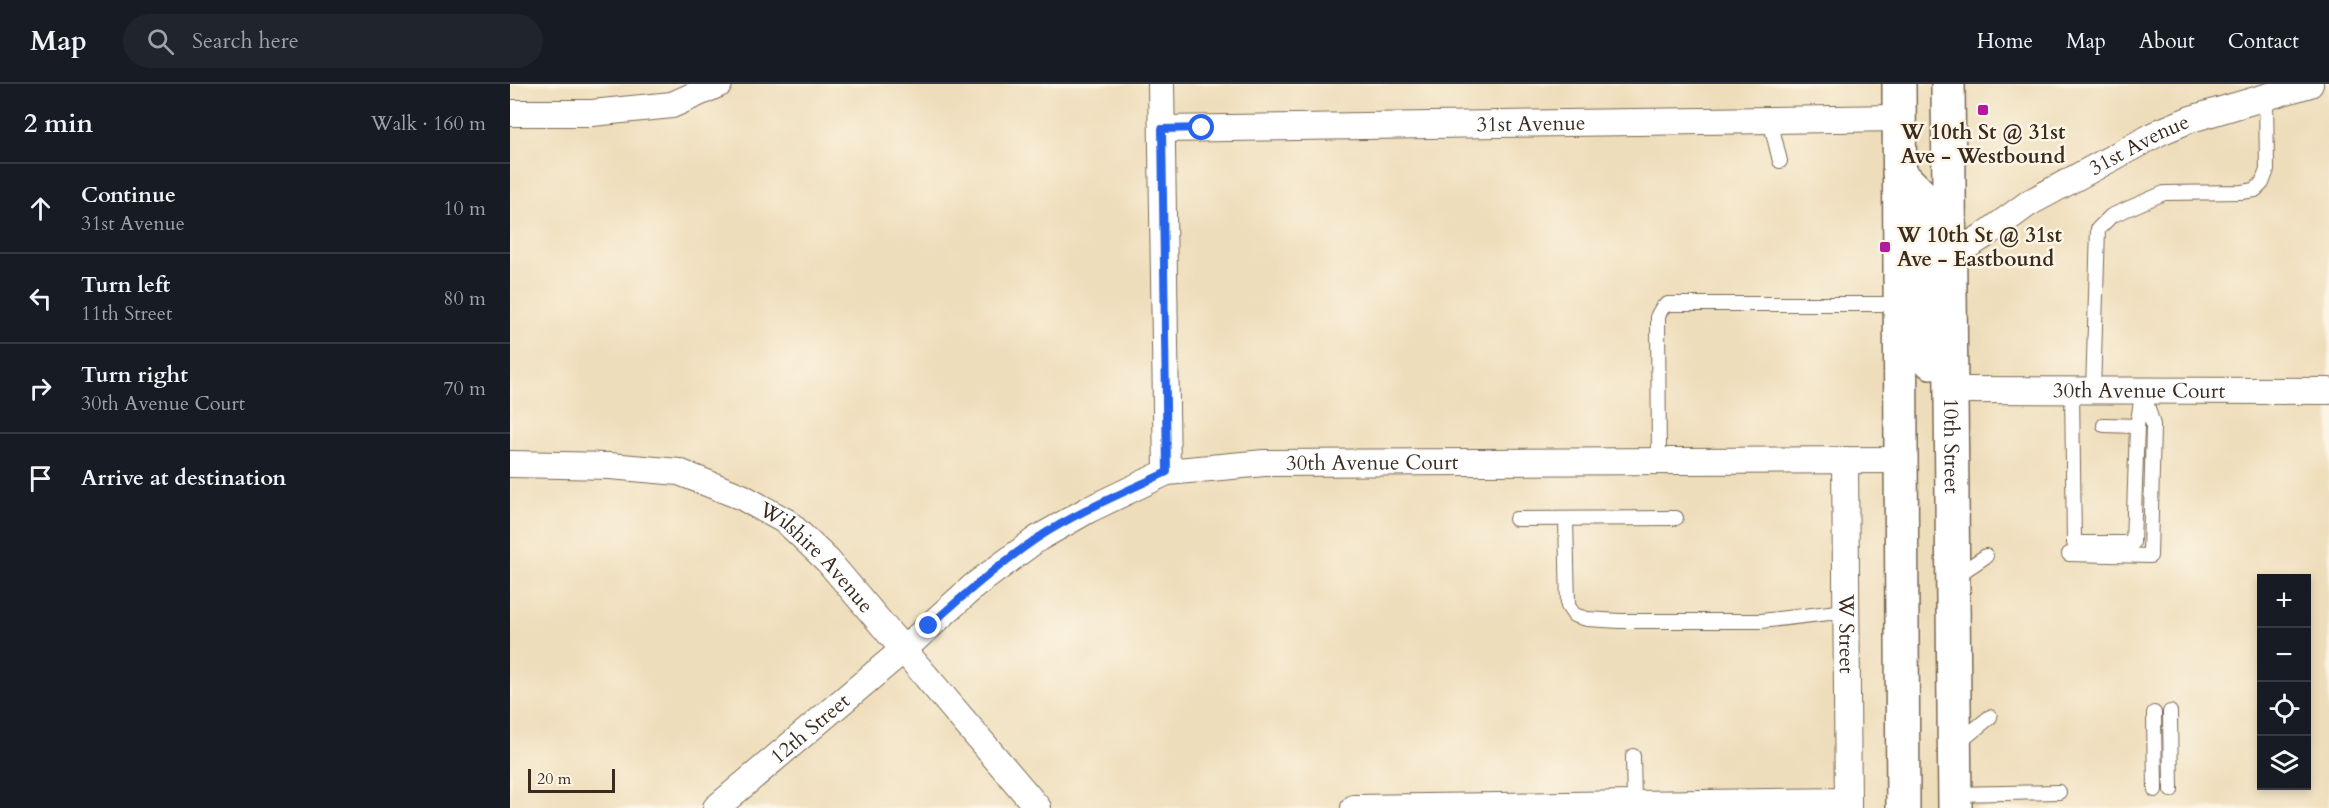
<!DOCTYPE html>
<html lang="en">
<head>
<meta charset="utf-8">
<style>
	:root { --surface:#171b24; --page:#20242c; --text:#f1f3f6; --muted:#9ea1a6; --line:#363941 }
	body { margin:0; font-family:Cardo,serif; background:var(--page); color:var(--text) }
	.controls { position:absolute; right:18px; bottom:18px; display:grid; overflow:hidden; border-radius:0px; box-shadow:0 3px 9px #0003 }
	.controls button { width:54px; height:54px; display:grid; place-items:center; padding:0; border:0; border-bottom:2px solid var(--line); background:var(--surface); color:var(--text); font:30px sans-serif }
	.scale { position:absolute; left:18px; bottom:15px; width:87px; box-sizing:border-box; padding-left:6px; border:3px solid #3b2a1e; border-top:0; font-size:16px; line-height:21px; white-space:nowrap; color:#3b2a1e; -webkit-text-stroke:4px #fcf5e5; paint-order:stroke }
	.stop { position:absolute; width:18px; height:18px; margin:-14px; border:4px solid #2563eb; border-radius:50%; background:#fff }
	.stop.end { background:#2563eb; border-color:#fff; box-shadow:0 2px 6px #0008 }
	.list { margin:0; padding:0; list-style:none }
	h2 { display:flex; justify-content:space-between; align-items:center; height:78px; margin:0; padding:0 24px; font-size:26px }
	h2 small { font-size:20px; font-weight:400; color:var(--muted) }
	.list li { display:grid; grid-template-columns:39px 1fr auto; gap:18px; align-items:center; box-sizing:border-box; height:90px; padding:0 24px; border-top:2px solid var(--line) }
	.list b { display:block; font-size:22px; white-space:nowrap }
	.list p { margin:0; font-size:20px; white-space:nowrap; color:var(--muted) }
	.list em { font-size:20px; font-style:normal; color:var(--muted) }
	.icon { flex:none; width:33px; height:33px; fill:none; stroke:currentColor; stroke-width:2; stroke-linecap:round; stroke-linejoin:round }
	.map { position:relative; flex:none; width:1819px; height:724px; overflow:hidden }
	header { display:flex; align-items:center; gap:36px; box-sizing:border-box; height:84px; padding:0 30px; background:var(--surface); border-bottom:2px solid var(--line) }
	header strong { font-size:28px }
	nav { display:flex; gap:33px; margin-inline-start:auto; font-size:21px }
	.search { width:420px; height:54px; background:var(--page); display:flex; align-items:center; gap:15px; box-sizing:border-box; padding:0 21px; border-radius:33px; color:var(--muted); font-size:22px }
	main { display:flex }
	aside { flex:1; background:var(--surface) }
	.map>svg:first-child { display:block }
</style>
</head>
<body>
<header>
<strong>Map</strong>
<div class="search"><svg class="icon" aria-label="search" viewBox="0 0 24 24"><circle cx="10" cy="10" r="6"/><path d="M15 15l6 6"/></svg>Search here</div>
<nav><a>Home</a><a>Map</a><a>About</a><a>Contact</a></nav>
</header>
<main>
<aside>
<h2>2 min<small>Walk · 160 m</small></h2>
<ul class="list">
<li><svg class="icon" aria-label="ahead" viewBox="0 0 24 24"><path d="M12 20V5M6 11l6-6 6 6"/></svg><div><b>Continue</b><p>31st Avenue</p></div><em>10 m</em></li>
<li><svg class="icon" aria-label="left" viewBox="0 0 24 24"><path d="M17 20v-9H6M10 6l-5 5 5 5"/></svg><div><b>Turn left</b><p>11th Street</p></div><em>80 m</em></li>
<li><svg class="icon" aria-label="right" viewBox="0 0 24 24"><path d="M7 20v-9h11M14 6l5 5-5 5"/></svg><div><b>Turn right</b><p>30th Avenue Court</p></div><em>70 m</em></li>
<li><svg class="icon" aria-label="arrive" viewBox="0 0 24 24"><path d="M6 21V4h12l-3 4 3 4H6"/></svg><div><b>Arrive at destination</b></div></li>
</ul>
</aside>
<div class="map">
<svg width="1819" height="724" viewBox="0 0 1819 724">
	<rect width="100%" height="100%" fill="#fcf5e5"/>
	<filter id="ink" filterUnits="userSpaceOnUse"><feTurbulence type="fractalNoise" baseFrequency=".0167" numOctaves="2"/><feDisplacementMap in="SourceGraphic" scale="12" xChannelSelector="R" yChannelSelector="G"/><feConvolveMatrix kernelMatrix="1 2 1 2 8 2 1 2 1" color-interpolation-filters="sRGB"/></filter>
	<filter id="wash" filterUnits="userSpaceOnUse"><feTurbulence type="fractalNoise" baseFrequency=".008" numOctaves="4" result="noise"/><feDisplacementMap in="SourceGraphic" scale="24" xChannelSelector="R" yChannelSelector="G"/><feGaussianBlur stdDeviation="1.35" result="paint"/><feColorMatrix in="noise" values="0 0 0 0 0 0 0 0 0 0 0 0 0 0 0 0 0 1.4 0 .05"/><feComposite in="paint" operator="in"/></filter>
	<g filter="url(#wash)">
		<rect width="100%" height="100%" fill="#eeddba"/>
	</g>
	<g filter="url(#ink)">
		<g fill="none" stroke-linecap="round" stroke-linejoin="round">
			<g stroke="#7a6955" stroke-width="16">
				<g id="service">
					<path d="M1260,36L1270,77"/>
					<path d="M1562,307L1564,459H1623L1627,342"/>
					<path d="M1583,307L1588,145L1601,132L1654,109L1732,108L1745,106L1752,99L1757,86L1756,12"/>
					<path d="M1594,341L1627,342L1632,312"/>
					<path d="M1149,377L1148,231L1152,224L1158,220H1390"/>
					<path d="M1006,435L1166,434"/>
					<path d="M1056,435L1058,522L1064,531L1077,535L1110,537H1251L1336,527"/>
					<path d="M1559,470L1640,472L1643,341L1633,307"/>
					<path d="M1446,492L1476,472"/>
					<path d="M1660,628L1661,706"/>
					<path d="M1644,629L1645,706"/>
					<path d="M1447,660L1480,633"/>
					<path d="M1123,672L1124,719"/>
					<path d="M1444,710L1549,708"/>
				</g>
			</g>
			<g stroke="#7a6955" stroke-width="28">
				<g id="minor">
					<path d="M651,0L657,388"/>
					<path d="M0,29H82L162,21L209,0"/>
					<path id="s1" d="M652,45L1389,34"/>
					<path id="s2" d="M1441,172L1475,151L1519,119L1650,48L1681,35L1800,0"/>
					<path id="s3" d="M1439,306L1819,307"/>
					<path id="s4" d="M1335,376L1338,724"/>
					<path id="s5" d="M0,380L100,382L169,388L232,413L277,438L318,477L528,724"/>
					<path id="s6" d="M206,724L393,566L464,502L527,455L578,426L657,388L754,379L1390,376"/>
					<path d="M844,724L1338,717"/>
				</g>
			</g>
			<g stroke="#7a6955" stroke-width="36">
				<g id="primary">
					<path d="M1389,0L1393,724"/>
					<path id="s7" d="M1438,0L1445,724"/>
					<path d="M1389,89L1412,112L1416,170L1418,270L1421,278"/>
				</g>
			</g>
			<use href="#service" stroke="#fff" stroke-width="14"/>
			<use href="#minor" stroke="#fff" stroke-width="26"/>
			<use href="#primary" stroke="#fff" stroke-width="33"/>
		</g>
	</g>
	<g fill="none" stroke-linecap="round" stroke-linejoin="round" filter="url(#ink)">
		<path stroke="#2563eb" stroke-width="8" d="M419,542C454,511 488,481 526,455C567,428 613,409 657,388L652,45L692,44"/>
	</g>
	<g fill="#b5179e" stroke="#fcf5e5" stroke-width="2">
		<rect x="1467" y="20" width="12" height="12" rx="3"/>
		<rect x="1369" y="157" width="12" height="12" rx="3"/>
	</g>
	<g text-anchor="middle" stroke-width="5" stroke-linejoin="round" paint-order="stroke">
		<g font-size="21" fill="#3b2a1e" stroke="#fcf5e5">
			<text dy="7" stroke="none"><textPath href="#s1" startOffset="369">31st Avenue</textPath></text>
			<text dy="7" stroke="none"><textPath href="#s2" startOffset="219">31st Avenue</textPath></text>
			<text dy="7" stroke="none"><textPath href="#s3" startOffset="190">30th Avenue Court</textPath></text>
			<text dy="7" stroke="none"><textPath href="#s7" startOffset="362">10th Street</textPath></text>
			<text dy="7" stroke="none"><textPath href="#s6" startOffset="771">30th Avenue Court</textPath></text>
			<text dy="7" stroke="none"><textPath href="#s5" startOffset="334">Wilshire Avenue</textPath></text>
			<text dy="7" stroke="none"><textPath href="#s4" startOffset="174">W Street</textPath></text>
			<text dy="7" stroke="none"><textPath href="#s6" startOffset="123">12th Street</textPath></text>
		</g>
		<g font-size="21" font-weight="bold" fill="#3b2a1e" stroke="#fcf5e5">
			<text x="1473" y="55">W 10th St @ 31st<tspan x="1473" dy="24">Ave - Westbound</tspan></text>
			<text x="1387" y="158" text-anchor="start">W 10th St @ 31st<tspan x="1387" dy="24">Ave - Eastbound</tspan></text>
		</g>
	</g>
</svg>
<div class="controls">
<button>+</button>
<button>−</button>
<button><svg class="icon" aria-label="locate" viewBox="0 0 24 24"><circle cx="12" cy="12" r="6"/><path d="M12 2v4M12 18v4M2 12h4M18 12h4"/></svg></button>
<button><svg class="icon" aria-label="layers" viewBox="0 0 24 24"><path d="M12 4l9 5-9 5-9-5zM3 14l9 5 9-5"/></svg></button>
</div>
<div class="scale">20 m</div>
<div class="stop" style="left:692px;top:44px"></div>
<div class="stop end" style="left:419px;top:542px"></div>
</div>
</main>
</body>
</html>
